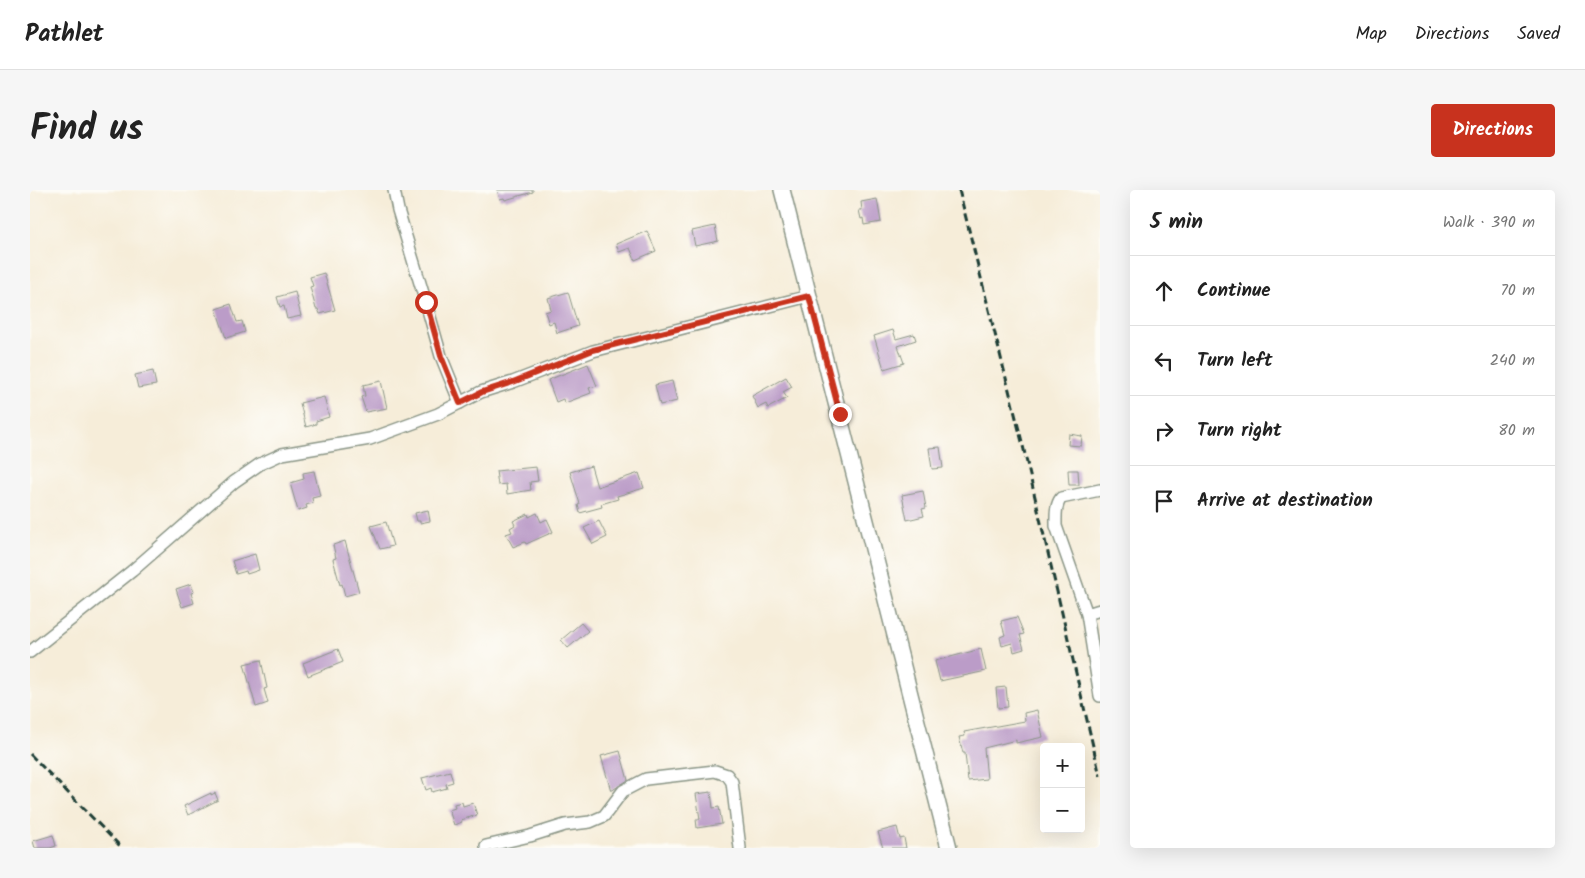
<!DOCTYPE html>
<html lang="en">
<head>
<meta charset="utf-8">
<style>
	:root { --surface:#fff; --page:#f6f6f6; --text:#222; --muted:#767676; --line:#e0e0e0; --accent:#c8321e }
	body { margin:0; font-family:Kalam,sans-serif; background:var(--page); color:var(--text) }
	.controls { position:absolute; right:15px; bottom:15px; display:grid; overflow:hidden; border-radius:5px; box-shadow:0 5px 20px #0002 }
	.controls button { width:45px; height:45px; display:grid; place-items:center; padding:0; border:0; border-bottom:1px solid var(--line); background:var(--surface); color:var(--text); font:25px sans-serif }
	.stop { position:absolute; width:15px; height:15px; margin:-11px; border:4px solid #c8321e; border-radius:50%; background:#fff }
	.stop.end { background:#c8321e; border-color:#fff; box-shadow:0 1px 5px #0008 }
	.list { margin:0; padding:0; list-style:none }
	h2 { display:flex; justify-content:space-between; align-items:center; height:65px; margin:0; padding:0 20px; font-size:21px }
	h2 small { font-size:16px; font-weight:400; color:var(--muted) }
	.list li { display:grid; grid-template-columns:32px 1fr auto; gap:15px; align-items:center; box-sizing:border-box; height:70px; padding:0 20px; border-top:1px solid var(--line) }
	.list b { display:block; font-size:19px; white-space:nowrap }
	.list em { font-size:16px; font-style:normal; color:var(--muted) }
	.icon { flex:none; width:28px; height:28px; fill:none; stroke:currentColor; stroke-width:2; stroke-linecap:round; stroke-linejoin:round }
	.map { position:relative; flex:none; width:1070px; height:658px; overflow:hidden; border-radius:5px }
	header { display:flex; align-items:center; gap:30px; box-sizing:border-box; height:70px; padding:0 25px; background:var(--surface); border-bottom:1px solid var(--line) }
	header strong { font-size:24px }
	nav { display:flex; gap:28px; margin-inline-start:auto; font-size:18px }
	.intro { display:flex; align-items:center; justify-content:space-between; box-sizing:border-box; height:120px; padding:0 30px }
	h1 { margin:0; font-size:35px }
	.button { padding:12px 22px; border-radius:5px; background:var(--accent); color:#fff; font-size:18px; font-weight:700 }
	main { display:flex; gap:30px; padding:0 30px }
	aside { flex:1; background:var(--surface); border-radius:5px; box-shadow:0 5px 20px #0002 }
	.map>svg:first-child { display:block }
</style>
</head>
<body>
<header>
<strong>Pathlet</strong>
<nav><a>Map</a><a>Directions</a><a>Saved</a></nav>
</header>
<div class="intro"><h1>Find us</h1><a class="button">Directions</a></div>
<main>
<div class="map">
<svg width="1070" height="658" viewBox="0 0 1070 658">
	<rect width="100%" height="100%" fill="#fdfcf7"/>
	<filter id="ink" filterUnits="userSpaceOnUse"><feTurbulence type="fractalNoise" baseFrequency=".02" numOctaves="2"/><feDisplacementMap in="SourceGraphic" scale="10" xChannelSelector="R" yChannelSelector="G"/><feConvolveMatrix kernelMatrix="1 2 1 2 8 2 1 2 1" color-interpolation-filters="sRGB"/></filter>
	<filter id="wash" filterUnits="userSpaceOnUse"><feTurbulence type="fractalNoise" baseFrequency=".0096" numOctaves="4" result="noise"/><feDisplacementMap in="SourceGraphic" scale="20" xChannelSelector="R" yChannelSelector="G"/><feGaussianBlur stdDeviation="1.12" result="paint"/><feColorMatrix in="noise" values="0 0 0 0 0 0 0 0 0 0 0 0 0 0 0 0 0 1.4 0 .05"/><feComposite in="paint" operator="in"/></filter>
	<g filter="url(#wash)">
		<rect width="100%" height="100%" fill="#f6edd9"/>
		<g id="blocks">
			<g fill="#bb9cc8">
				<path d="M467,0H503V2L475,10L474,8L470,9Z"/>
				<path d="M847,9L851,32L834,35L833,28L831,29L829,20H832L831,12Z"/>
				<path d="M685,36L688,51L665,56L662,41Z"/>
				<path d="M617,41L626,61L605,70L600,58L589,62L586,54Z"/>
				<path d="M294,83L305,120L290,124L288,119H286L280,97L283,96L280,87Z"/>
				<path d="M265,102L271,126L257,129L254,116L250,117L247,107Z"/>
				<path d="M538,102L548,136L527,143L524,132L519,134L515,122L521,120L518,108Z"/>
				<path d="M201,114L207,132L212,131L215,142L196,148L186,119Z"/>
				<path d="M863,140L866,149L884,144L886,150L868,156L874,173L854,179L844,146Z"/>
				<path d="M558,174L567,196L559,198L561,203L535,213L533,209L526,212L518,190Z"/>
				<path d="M123,181L126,195L108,198L105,185Z"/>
				<path d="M756,187L762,197L753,202L757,208L738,218L736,214L728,218L722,206Z"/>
				<path d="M351,191L357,218L336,222L331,207L335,206L333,195Z"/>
				<path d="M642,191L647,211L630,215L625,195Z"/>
				<path d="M294,207L299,227L286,231V234L276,237L270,213Z"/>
				<path d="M1039,244L1052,246L1051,256L1038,255Z"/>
				<path d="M910,257L913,278L902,279L899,258Z"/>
				<path d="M561,276L567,297L609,283L614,298L587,306L588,309L571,314L572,317L550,323L548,315L550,314L540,282Z"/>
				<path d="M506,277L508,291L500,292L501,300L477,304L476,294L468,295L466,281Z"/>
				<path d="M1038,280H1048L1049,295H1039Z"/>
				<path d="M284,281L290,306L282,308L283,313L276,315L277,318L268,321L260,293L274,289L273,283Z"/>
				<path d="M893,301L896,318L892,319L894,326L877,330L872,305Z"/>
				<path d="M398,320L400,331L390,333V331H387L385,323Z"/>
				<path d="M507,323L511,332L517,329L523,342L496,354L495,352L483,357L476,344L482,342L480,338L485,335L483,331L498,324L499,327Z"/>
				<path d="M569,331L577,347L563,354L554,338Z"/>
				<path d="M356,332L363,356L350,359L341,336Z"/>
				<path d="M315,351L329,402L315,406L312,394L310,395L303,369L306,368L303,355Z"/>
				<path d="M225,364L229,380L217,384L216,381L206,384L202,371Z"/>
				<path d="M161,394L164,402L161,403L164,413L152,417L146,399Z"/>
				<path d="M987,427L994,444L990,445L994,459L984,462L982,453L972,456L970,447L975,445L971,431Z"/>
				<path d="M551,433L558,441L538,458L531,450Z"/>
				<path d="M308,459L313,472L278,486L273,473Z"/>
				<path d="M951,459L956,481L910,491L905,471Z"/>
				<path d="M231,470L237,498L234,499L238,513L226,517L214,474Z"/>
				<path d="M976,497L978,517L968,518L966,498Z"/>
				<path d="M1007,520L1013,547L986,553V550L954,558L957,589L938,591L935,563H933L929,547L935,546L934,542L945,540L995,531L994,523Z"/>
				<path d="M590,561L598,590L581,601L571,566Z"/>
				<path d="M420,581L423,592L416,594L417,598L402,602L401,598L396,600L392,588Z"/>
				<path d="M681,602L683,618L689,617L692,634L667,638L666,629H670L666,604Z"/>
				<path d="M181,603V605L185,603L188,610L158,625L154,616Z"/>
				<path d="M432,612L433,616L443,613L447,625L431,630L432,632L424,635L419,620L425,618L424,614Z"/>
				<path d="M867,637L870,649L874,648L876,658H853L848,642Z"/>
				<path d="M23,645L26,656L20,658H5L3,651Z"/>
			</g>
		</g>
	</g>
	<g filter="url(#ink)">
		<use href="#blocks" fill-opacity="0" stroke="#8a9586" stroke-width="1"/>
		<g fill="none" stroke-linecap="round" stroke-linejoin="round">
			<g stroke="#8a9586" stroke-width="14">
				<g id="minor">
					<path d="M364,0L368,20L396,113L411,166L430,213"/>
					<path d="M1070,300L1031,308C1025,316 1026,326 1026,336L1057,424L1070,506"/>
					<path d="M1057,424L1070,420"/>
					<path d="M0,462L102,381L204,292L230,274L252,264L340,249L408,224L451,202L483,192L563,161L779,106"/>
					<path d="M456,656L500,646L535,635L560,632L574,626L593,601L616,589L685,581L697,585L702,592L710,658"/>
				</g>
			</g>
			<g stroke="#8a9586" stroke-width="18">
				<path id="tertiary" d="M752,0L919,658"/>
			</g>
			<use href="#minor" stroke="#fff" stroke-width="11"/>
			<use href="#tertiary" stroke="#fff" stroke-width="15"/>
			<g stroke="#1f3d34" stroke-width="3" stroke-dasharray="8 4" stroke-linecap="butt">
				<path d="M929,0L994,260L1070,586"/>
				<path d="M0,564L92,658"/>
			</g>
		</g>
	</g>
	<g fill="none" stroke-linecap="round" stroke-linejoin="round" filter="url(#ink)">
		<path stroke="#c8321e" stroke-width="6" d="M396,112L411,166L430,213L452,202L483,192L563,160L779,106L810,224"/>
	</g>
</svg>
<div class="controls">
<button>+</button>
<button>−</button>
</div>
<div class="stop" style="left:396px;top:112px"></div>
<div class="stop end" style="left:810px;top:224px"></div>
</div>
<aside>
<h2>5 min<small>Walk · 390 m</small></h2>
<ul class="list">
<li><svg class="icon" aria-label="ahead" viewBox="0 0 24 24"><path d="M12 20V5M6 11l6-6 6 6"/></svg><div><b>Continue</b></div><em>70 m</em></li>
<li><svg class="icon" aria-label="left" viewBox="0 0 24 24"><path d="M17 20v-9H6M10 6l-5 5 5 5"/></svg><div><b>Turn left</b></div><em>240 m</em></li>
<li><svg class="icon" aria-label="right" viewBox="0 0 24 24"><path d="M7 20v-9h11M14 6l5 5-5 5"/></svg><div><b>Turn right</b></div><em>80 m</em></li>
<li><svg class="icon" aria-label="arrive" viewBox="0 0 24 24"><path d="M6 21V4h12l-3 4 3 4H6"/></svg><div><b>Arrive at destination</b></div></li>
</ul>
</aside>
</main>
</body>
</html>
